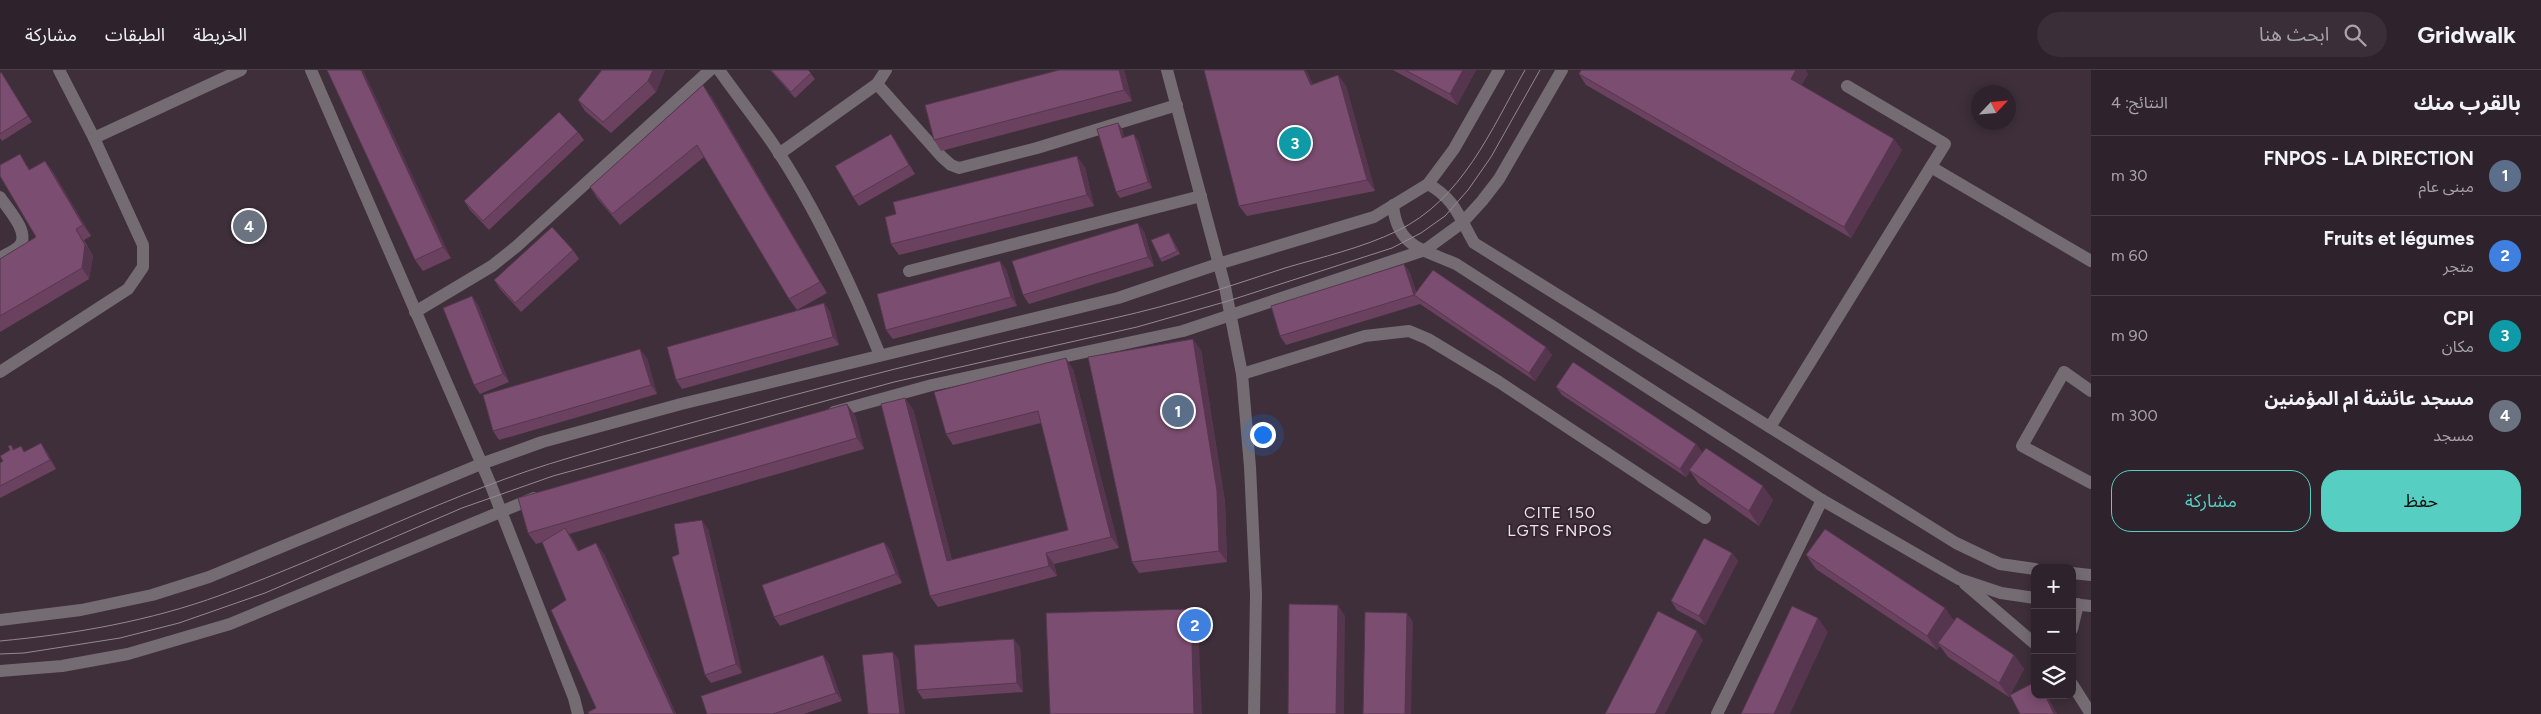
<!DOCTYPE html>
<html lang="ar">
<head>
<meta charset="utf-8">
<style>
	:root { --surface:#2e232c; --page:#3a2f38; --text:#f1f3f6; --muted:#a7a4a9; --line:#494048; --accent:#57cec2 }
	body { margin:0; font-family:Figtree,"Noto Sans Arabic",sans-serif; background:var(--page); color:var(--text); direction:rtl }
	.controls { position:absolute; right:15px; bottom:15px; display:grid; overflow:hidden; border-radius:10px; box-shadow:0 2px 12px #0003 }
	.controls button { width:45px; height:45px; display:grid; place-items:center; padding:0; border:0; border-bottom:1px solid var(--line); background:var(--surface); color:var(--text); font:25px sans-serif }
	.compass { position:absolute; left:1971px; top:15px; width:45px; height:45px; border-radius:50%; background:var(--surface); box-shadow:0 2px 12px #0003; rotate:64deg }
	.you { position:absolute; left:1262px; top:364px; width:18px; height:18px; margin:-12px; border:4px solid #fff; border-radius:50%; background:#1a73e8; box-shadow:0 0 0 8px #1a73e833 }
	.badge { display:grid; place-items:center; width:32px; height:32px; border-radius:50%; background:var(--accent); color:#fff; font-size:16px; font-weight:700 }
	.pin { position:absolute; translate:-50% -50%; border:2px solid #fff; box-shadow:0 1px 5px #0006 }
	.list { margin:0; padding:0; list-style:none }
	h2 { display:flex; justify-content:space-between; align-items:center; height:65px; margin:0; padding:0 20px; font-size:21px }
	h2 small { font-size:16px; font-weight:400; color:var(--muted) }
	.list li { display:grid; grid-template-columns:32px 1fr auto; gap:15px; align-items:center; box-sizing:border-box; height:80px; padding:0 20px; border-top:1px solid var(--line) }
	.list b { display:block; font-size:19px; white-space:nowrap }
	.list p { margin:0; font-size:16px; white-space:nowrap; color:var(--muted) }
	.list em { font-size:16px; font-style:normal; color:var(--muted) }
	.actions { display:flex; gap:10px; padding:15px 20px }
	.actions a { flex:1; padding:11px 0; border:1px solid var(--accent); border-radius:20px; text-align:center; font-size:18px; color:var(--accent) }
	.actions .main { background:var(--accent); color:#111 }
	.icon { flex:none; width:28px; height:28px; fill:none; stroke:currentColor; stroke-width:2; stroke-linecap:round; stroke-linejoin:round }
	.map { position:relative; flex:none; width:2091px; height:644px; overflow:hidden; direction:ltr }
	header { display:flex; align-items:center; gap:30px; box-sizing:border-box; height:70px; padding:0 25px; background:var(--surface); border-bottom:1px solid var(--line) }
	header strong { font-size:24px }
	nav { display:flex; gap:28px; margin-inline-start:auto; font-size:18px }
	.search { width:350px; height:45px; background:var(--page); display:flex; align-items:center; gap:12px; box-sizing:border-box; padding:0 18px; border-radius:28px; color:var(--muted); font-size:19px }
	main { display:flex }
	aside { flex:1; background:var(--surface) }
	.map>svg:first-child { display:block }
</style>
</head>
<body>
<header>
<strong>Gridwalk</strong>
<div class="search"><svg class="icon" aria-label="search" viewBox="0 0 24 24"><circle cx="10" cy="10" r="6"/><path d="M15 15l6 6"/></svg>ابحث هنا</div>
<nav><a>الخريطة</a><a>الطبقات</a><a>مشاركة</a></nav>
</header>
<main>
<aside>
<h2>بالقرب منك<small>النتائج: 4</small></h2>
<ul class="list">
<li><span class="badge" style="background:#5c6f8a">1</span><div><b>FNPOS - LA DIRECTION</b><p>مبنى عام</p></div><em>30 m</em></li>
<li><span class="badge" style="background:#3f7fe0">2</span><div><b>Fruits et légumes</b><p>متجر</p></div><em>60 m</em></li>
<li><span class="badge" style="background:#0f9aa8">3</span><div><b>CPI</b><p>مكان</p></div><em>90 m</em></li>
<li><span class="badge" style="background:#6b7280">4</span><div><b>مسجد عائشة ام المؤمنين</b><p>مسجد</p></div><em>300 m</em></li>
</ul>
<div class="actions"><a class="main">حفظ</a><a>مشاركة</a></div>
</aside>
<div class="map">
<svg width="2091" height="644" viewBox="0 0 2091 644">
	<rect width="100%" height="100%" fill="#3e2f3a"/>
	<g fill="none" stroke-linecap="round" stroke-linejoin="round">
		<g stroke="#746c72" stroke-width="12">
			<path d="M59,0L94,68L241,0"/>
			<path d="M311,0L490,413L574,628L578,644"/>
			<path d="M719,0C736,24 754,47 771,71C814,134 851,214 880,285"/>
			<path d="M1167,0L1225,217L1242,304L1250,397L1256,524L1254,644"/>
			<path d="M877,14L942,87L951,95L959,98L1037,78L1177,35"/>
			<path d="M779,84L877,14L886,0"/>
			<path d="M1931,97L2091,191"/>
			<path d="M1428,114C1455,129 1459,147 1474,173L1956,473L2000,494L2035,499"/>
			<path d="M0,127C7,138 30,162 20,175C15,181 6,184 0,188"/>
			<path d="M1393,135C1397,177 1422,179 1456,194L1822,430L1959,509L2001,523L2035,528"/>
			<path d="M909,201L1201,126"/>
			<path d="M415,242L492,196L517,176L710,0"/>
			<path d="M0,302L128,219L143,197V175L94,68"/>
			<path d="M1242,304L1365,266L1409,261L1428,269L1499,312L1705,448"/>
			<path d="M2091,321L2064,302L2022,376L2091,413"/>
			<path d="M834,342L932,315L1183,261L1425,180L1462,153L1482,131L1499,109L1562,0"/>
			<path d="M1770,357L1945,74L1847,16"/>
			<path d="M2072,503L2091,505"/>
			<path d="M1965,514L2035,574"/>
			<path d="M2072,534L2091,536"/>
			<path d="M0,550L81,540L152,525L209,507L481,394L542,372L681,334L1118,228L1218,194L1374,147L1428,114L1454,79L1499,0"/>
			<path d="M2072,559L2078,534"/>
			<path d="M0,601L62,596L128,584L230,554L534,428"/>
			<path d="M2072,614L2091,644"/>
			<path d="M1717,644L1822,430"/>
		</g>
		<g stroke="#958892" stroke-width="1">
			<path d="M0,571C75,564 150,551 221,525C340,482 451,422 572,387C714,345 858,307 1002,273C1062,259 1122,248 1181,231C1216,221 1251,209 1285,198C1322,187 1362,178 1397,161C1462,130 1491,60 1525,0"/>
			<path d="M0,584L24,583L120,568L179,553L265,523L462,438L553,406L894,312L1137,257L1228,231L1392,178L1421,163L1445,146L1468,120L1491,87L1540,0"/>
		</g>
	</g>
	<g fill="#6a4260">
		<path d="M327,0L451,188L423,201L415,190Z"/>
		<path d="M602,0H665L656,22L611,63L585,41L578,30Z"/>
		<path d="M770,0H808L815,9L795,28Z"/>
		<path d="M1124,0L1132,31L941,81L934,70Z"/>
		<path d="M1393,0H1476L1457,35Z"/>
		<path d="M0,3L32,52L2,71L0,68Z"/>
		<path d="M1579,4H1808L1801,15L1902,80L1851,168L1586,15Z"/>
		<path d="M1338,5L1346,16L1375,121L1247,146L1239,136L1313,14Z"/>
		<path d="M711,26L827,223L797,240L789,229L704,87L620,155L597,128L590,117Z"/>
		<path d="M1118,53L1122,59L1124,67L1138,70L1152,118L1120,128L1116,122Z"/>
		<path d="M578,62L584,70L489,160L470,140L464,131Z"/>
		<path d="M891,64L897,73L915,104L859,136L853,127Z"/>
		<path d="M45,91L53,102L91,166L84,170L93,186L89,209L0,262V189L36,167L27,95L30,100Z"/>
		<path d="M1085,97L1094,136L899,185L891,174Z"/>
		<path d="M1144,161L1154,196L1029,234L1023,225Z"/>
		<path d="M1171,166L1180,184L1162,192L1160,189Z"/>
		<path d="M573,180L579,189L521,242L500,219L494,210Z"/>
		<path d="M1404,194L1410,203L1416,222L1552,285L1535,311L1420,234L1286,275L1280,266Z"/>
		<path d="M1006,199L1017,236L893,269L886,260Z"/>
		<path d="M472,226L478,235L509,312L480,324L474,315Z"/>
		<path d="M824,233L830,242L839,275L682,319L676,310Z"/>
		<path d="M1201,280L1225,432L1227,492L1139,503L1132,492Z"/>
		<path d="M647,288L657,324L499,370L493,361Z"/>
		<path d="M1073,299L1119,478L1054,494L1057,506L938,537L930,526L913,339L952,490L1068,460L1041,353L953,375L946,364Z"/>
		<path d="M1556,317L1696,374L1702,382L1773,430L1759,456L1699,414L1690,401L1686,407L1562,325Z"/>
		<path d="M855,345L864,379L569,464L579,481L604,484L676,644H589L596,638L566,530L543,472L536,474L528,463Z"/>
		<path d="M11,375L14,379L25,381L47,382L56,399L0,428V393L3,391L10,380Z"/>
		<path d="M708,459L742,603L711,613L705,605L679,484Z"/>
		<path d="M884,472L890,480L902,513L780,556L774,547Z"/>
		<path d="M1732,483L1738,491L1705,555L1677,540L1671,531Z"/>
		<path d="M1806,485L1954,550L2014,585L2024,599L2009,627L1948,587L1940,576L1937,580L1816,499Z"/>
		<path d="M1020,577L1023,622L923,629L917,620Z"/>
		<path d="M823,585L829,594L842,631L804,644H707Z"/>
	</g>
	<g fill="#56364e">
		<path d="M361,0H363L451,188L443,177Z"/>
		<path d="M653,0H665L656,22L648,11Z"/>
		<path d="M1119,0H1124L1132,31L1124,20Z"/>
		<path d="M1304,0H1306L1319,26L1311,15Z"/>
		<path d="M1463,0H1476L1457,35L1450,24Z"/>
		<path d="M1796,0H1806L1808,4L1799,20L1791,9Z"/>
		<path d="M1338,5L1346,16L1375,121L1367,110Z"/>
		<path d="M703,15L711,26L827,223L820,212Z"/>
		<path d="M1118,53L1122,59L1126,74L1122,68Z"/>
		<path d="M891,64L897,73L915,104L909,95Z"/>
		<path d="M1134,64L1138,70L1152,118L1148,112Z"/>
		<path d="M1894,69L1902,80L1851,168L1844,157Z"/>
		<path d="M1077,86L1085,97L1094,136L1087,125Z"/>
		<path d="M45,91L53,102L91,166L83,155Z"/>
		<path d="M1138,153L1144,161L1154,196L1148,187Z"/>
		<path d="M76,159L93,186L89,209L82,198Z"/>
		<path d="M1000,191L1006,199L1017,236L1011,227Z"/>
		<path d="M1404,194L1410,203L1418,228L1414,225Z"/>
		<path d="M472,226L478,235L509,312L503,304Z"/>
		<path d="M824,233L830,242L839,275L833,267Z"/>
		<path d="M1193,269L1201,280L1225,432L1227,492L1219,481Z"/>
		<path d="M1546,277L1552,285L1535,311L1529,303Z"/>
		<path d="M640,279L647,288L657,324L651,315Z"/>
		<path d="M1066,288L1073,299L1119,478L1111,467Z"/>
		<path d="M905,328L913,339L955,502L947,491Z"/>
		<path d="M847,334L855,345L864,379L857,368Z"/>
		<path d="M41,373L47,382L56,399L50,390Z"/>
		<path d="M1696,374L1702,382L1686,407L1680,399Z"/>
		<path d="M1763,416L1773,430L1759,456L1749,441Z"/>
		<path d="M702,450L708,459L742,603L736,594Z"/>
		<path d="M565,458L573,469L585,492L578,481Z"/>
		<path d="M884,472L890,480L902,513L896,504Z"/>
		<path d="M596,473L604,484L676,644H674Z"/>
		<path d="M1046,483L1054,494L1057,506L1049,496Z"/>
		<path d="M1732,483L1738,491L1705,555L1699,546Z"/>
		<path d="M1338,535L1345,546L1344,644H1336Z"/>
		<path d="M1945,538L1955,552L1938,573L1940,576L1937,580L1927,566Z"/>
		<path d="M1191,539L1198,550L1202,644H1194Z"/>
		<path d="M1407,543L1413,552L1411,644H1405Z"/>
		<path d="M1818,548L1828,562L1790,644H1774Z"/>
		<path d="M1697,561L1703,570L1665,644H1655Z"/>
		<path d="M1014,569L1020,577L1023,622L1017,613Z"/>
		<path d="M893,582L899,590L905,644H900Z"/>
		<path d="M823,585L829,594L842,631L836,623Z"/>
		<path d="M2014,585L2024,599L2009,627L1999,613Z"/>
		<path d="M2045,625H2047L2057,644H2054Z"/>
	</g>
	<g fill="#7b4d70" stroke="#56364e">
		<path d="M327,0H361L443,177L415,190Z"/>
		<path d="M602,0H653L648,11L603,52L578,30Z"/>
		<path d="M771,0H808L811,3L791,22Z"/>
		<path d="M1059,0H1119L1124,20L934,70L925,35Z"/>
		<path d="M1204,0H1304L1311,15L1338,5L1367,110L1239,136Z"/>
		<path d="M1405,0H1463L1450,24Z"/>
		<path d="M1581,0H1796L1791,9L1894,69L1844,157L1579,4Z"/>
		<path d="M1,2L28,46L0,64V3Z"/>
		<path d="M703,15L820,212L789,229L697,75L612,144L590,117Z"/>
		<path d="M559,42L578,62L483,151L464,131Z"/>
		<path d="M1118,53L1122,68L1134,64L1148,112L1116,122L1097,59Z"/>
		<path d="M891,64L909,95L853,127L835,96Z"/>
		<path d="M20,84L29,100L45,91L83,155L76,159L85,175L82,198L0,246V189L36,167L0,106V95Z"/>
		<path d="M1077,86L1087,125L891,174L885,147L896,144L893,132Z"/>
		<path d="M1138,153L1148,187L1023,225L1012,191Z"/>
		<path d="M552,157L573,180L515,233L494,210Z"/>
		<path d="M1169,163L1177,181L1160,189L1151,170Z"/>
		<path d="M1000,191L1011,227L886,260L877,224Z"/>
		<path d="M1404,194L1414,225L1280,266L1271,236Z"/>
		<path d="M1433,200L1546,277L1529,303L1414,225Z"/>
		<path d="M472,226L503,304L474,315L443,238Z"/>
		<path d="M824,233L833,267L676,310L667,277Z"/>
		<path d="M1193,269L1217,421L1219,481L1132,492L1088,287Z"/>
		<path d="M640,279L651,315L493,361L483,325Z"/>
		<path d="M1066,288L1111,467L1046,483L1049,496L930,526L881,334L905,328L947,491L1068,460L1038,341L946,364L934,322Z"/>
		<path d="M1573,292L1696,374L1680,399L1556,317Z"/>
		<path d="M847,334L857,368L528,463L518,428Z"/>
		<path d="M41,373L50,390L0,416V393L3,391L0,386L10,380L8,376L11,375L13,380L21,376L24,382Z"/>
		<path d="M1706,378L1763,416L1749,441L1689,400Z"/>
		<path d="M702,450L736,594L705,605L672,487L679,484L674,454Z"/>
		<path d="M565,458L578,481L596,473L674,644H589L588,642L596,638L551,540L566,530L542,472Z"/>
		<path d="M1825,459L1945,538L1927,566L1806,485Z"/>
		<path d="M1704,468L1732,483L1699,546L1671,531Z"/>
		<path d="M884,472L896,504L774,547L762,515Z"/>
		<path d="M1289,534L1338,535L1336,644H1288Z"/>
		<path d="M1792,536L1818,548L1774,644H1741Z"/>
		<path d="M1191,539L1194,644H1050L1046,543Z"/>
		<path d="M1658,541L1697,561L1655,644H1605Z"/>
		<path d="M1365,542L1407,543L1405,644H1363Z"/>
		<path d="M1957,547L2014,585L1999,613L1938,573Z"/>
		<path d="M1014,569L1017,613L917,620L914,575Z"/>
		<path d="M893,582L900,644H868L862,585Z"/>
		<path d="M823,585L836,623L773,644H707L701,626Z"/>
		<path d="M2035,612V625H2045L2054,644H2020L2010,625Z"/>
	</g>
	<g text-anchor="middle" stroke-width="4" stroke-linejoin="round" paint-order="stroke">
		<g font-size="16" letter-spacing="1" fill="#ece1e9" stroke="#342530">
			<text x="1560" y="448">CITE 150<tspan x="1560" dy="18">LGTS FNPOS</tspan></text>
		</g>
	</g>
</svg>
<div class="controls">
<button>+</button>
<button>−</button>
<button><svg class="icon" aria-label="layers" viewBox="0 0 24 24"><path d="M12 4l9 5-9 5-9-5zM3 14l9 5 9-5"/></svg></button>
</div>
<svg class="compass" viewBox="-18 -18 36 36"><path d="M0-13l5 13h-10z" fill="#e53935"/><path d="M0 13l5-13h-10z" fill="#a7a4a9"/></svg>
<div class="you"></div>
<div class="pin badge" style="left:1178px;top:341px;background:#5c6f8a">1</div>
<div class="pin badge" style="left:1195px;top:555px;background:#3f7fe0">2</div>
<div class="pin badge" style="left:1295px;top:73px;background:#0f9aa8">3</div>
<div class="pin badge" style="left:249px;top:156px;background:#6b7280">4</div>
</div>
</main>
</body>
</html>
